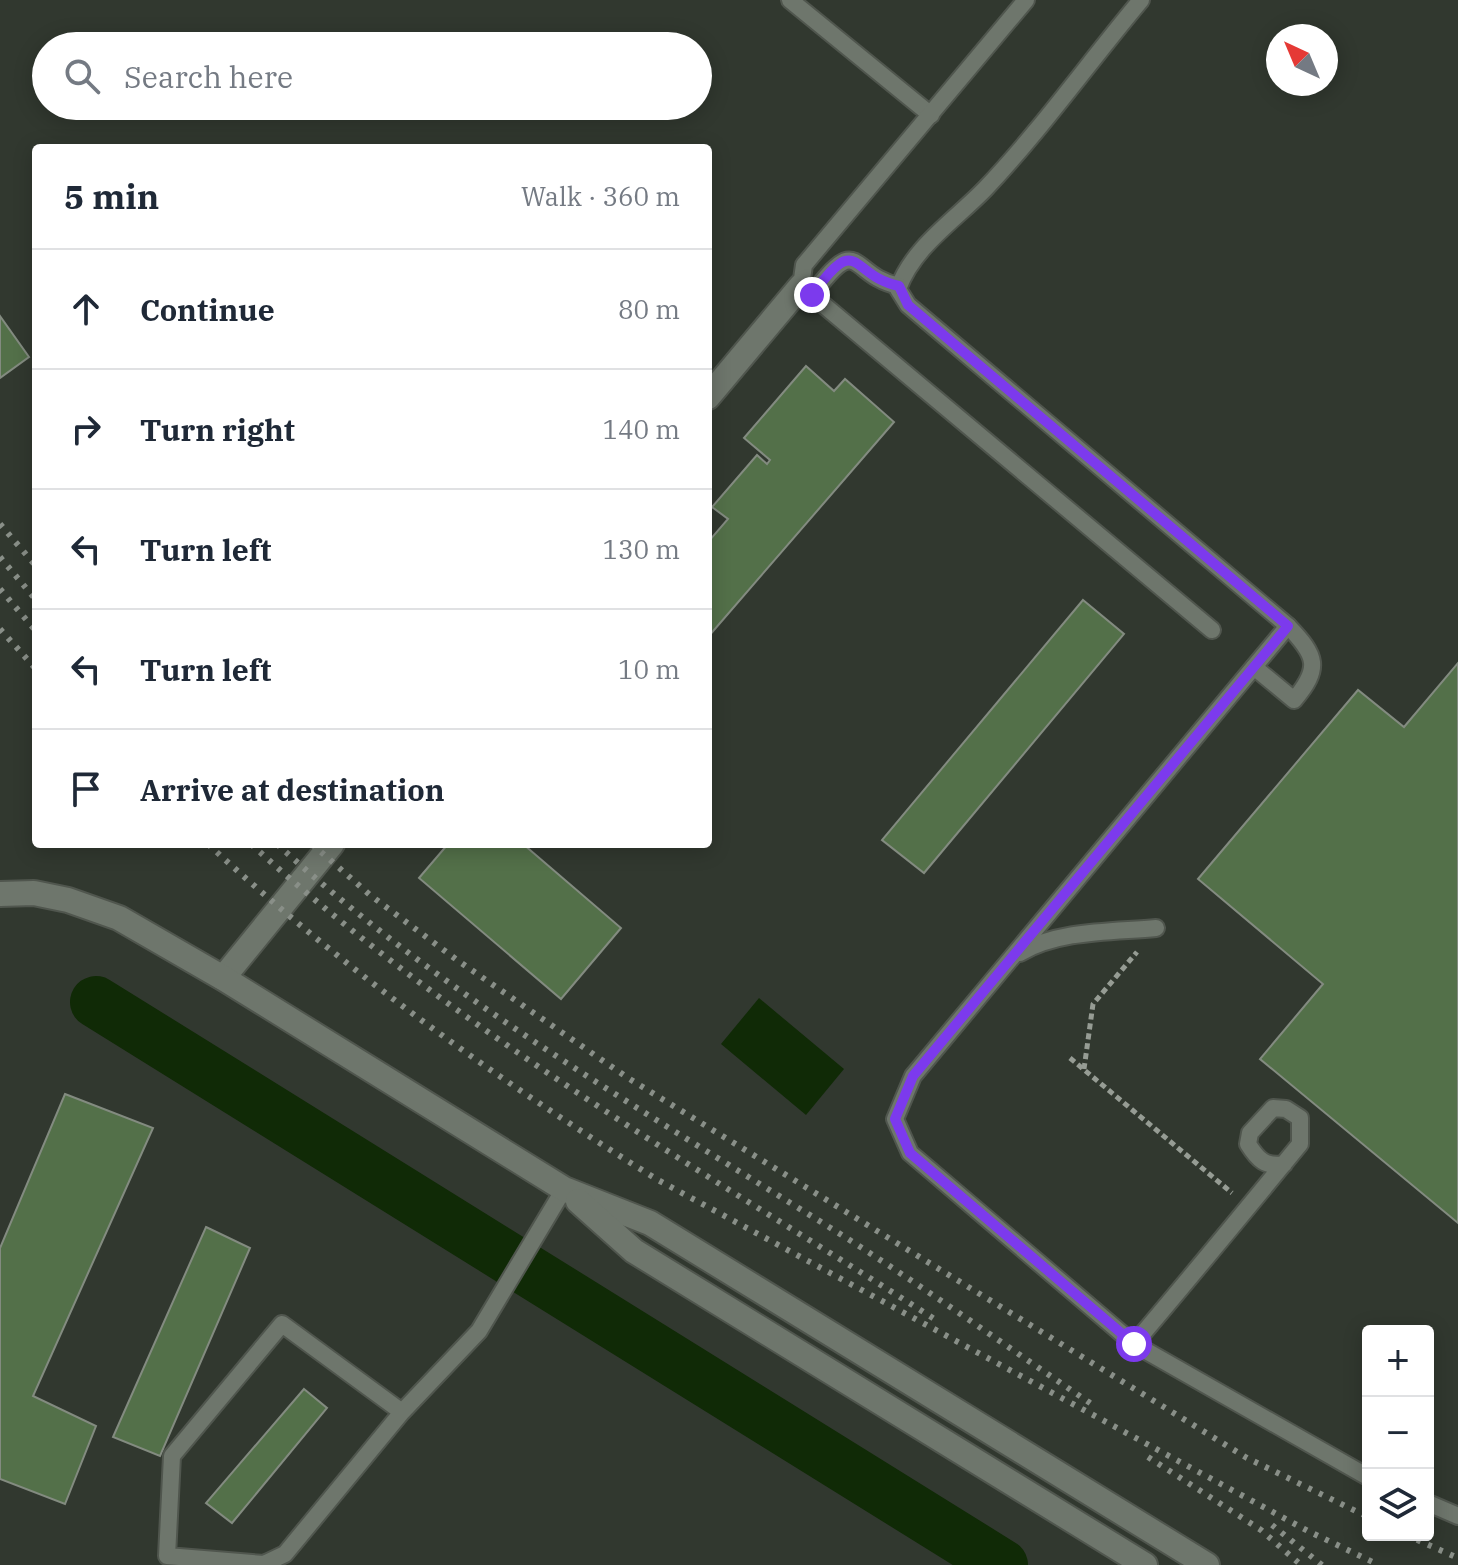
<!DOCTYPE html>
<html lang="en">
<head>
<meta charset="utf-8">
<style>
	:root { --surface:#fff; --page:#f6f6f7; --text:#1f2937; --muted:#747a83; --line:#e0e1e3 }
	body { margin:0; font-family:"IBM Plex Serif",serif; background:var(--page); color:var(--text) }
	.controls { position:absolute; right:24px; bottom:24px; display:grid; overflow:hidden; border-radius:8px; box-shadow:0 4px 20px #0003 }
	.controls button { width:72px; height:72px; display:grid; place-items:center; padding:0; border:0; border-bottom:2px solid var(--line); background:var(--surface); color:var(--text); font:40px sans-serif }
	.compass { position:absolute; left:1266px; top:24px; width:72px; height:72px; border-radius:50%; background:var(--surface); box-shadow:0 4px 20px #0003; rotate:316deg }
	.stop { position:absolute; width:24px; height:24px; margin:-18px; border:6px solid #7c3aed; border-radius:50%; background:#fff }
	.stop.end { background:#7c3aed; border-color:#fff; box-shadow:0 2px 8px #0008 }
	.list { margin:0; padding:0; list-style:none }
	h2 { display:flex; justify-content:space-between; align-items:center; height:104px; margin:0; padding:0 32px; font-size:34px }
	h2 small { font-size:26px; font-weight:400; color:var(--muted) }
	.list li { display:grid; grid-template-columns:52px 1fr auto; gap:24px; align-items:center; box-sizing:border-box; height:120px; padding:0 32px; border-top:2px solid var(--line) }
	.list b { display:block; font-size:30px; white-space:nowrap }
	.list em { font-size:26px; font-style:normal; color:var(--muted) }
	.icon { flex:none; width:44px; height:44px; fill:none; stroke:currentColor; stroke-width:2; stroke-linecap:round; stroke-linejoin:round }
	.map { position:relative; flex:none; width:1458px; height:1565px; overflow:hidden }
	.search { position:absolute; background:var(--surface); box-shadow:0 4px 20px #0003; left:32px; top:32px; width:680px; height:88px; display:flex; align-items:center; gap:20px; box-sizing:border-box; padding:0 28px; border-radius:44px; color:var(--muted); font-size:30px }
	.panel { position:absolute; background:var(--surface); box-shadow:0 4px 20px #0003; left:32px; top:144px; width:680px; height:704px; border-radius:8px }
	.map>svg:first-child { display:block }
</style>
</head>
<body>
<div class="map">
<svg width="1458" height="1565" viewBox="0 0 1458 1565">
	<rect width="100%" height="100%" fill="#31382f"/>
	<path fill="#102a06" d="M759,998L844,1069L806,1115L721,1044Z"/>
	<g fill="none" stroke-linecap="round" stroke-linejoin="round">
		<path stroke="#102a06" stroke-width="52" d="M96,1002L1002,1565"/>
	</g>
	<g fill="#537049" stroke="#838b80" stroke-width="2">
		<path d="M0,316L29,357L0,378Z"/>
		<path d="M806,366L834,391L845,379L894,422L708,637V542L728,519L712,507L757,455L767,464L770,460L744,438Z"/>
		<path d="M1083,600L1124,634L924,873L882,840Z"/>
		<path d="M1458,663V1223L1260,1059L1323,984L1198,879L1358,690L1404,727Z"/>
		<path d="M448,844H523L621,928L561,999L419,878Z"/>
		<path d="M65,1094L153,1128L33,1396L96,1426L65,1504L0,1479V1248Z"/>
		<path d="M206,1227L250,1248L160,1456L113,1437Z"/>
		<path d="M304,1389L327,1408L232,1523L206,1503Z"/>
	</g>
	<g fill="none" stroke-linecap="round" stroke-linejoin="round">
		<g stroke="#50564e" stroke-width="20">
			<g id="service">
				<path d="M790,0L931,115"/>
				<path d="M1026,0L804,265L801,286L1212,630"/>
				<path d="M1141,0C1089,62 1041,130 985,189C955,220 913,247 898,289L908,305L1288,626L913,1076L895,1119L910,1153L1134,1344L1368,1477"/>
				<path d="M812,295C861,229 849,276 899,286"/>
				<path d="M1254,667L1294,700C1321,668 1317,656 1288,626"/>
				<path d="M1020,953C1058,930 1113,932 1156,928"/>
				<path d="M1134,1344C1190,1278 1245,1211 1300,1144V1118L1286,1109L1273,1108L1250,1133L1248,1144C1258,1160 1265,1167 1284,1164"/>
				<path d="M402,1412L282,1324L172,1456L167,1556L264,1564L285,1554L402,1412L479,1331L564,1189"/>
				<path d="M1428,1503L1458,1516"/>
			</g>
		</g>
		<g stroke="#50564e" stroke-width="28">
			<g id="minor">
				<path d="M708,397L801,286"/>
				<path d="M223,978L332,844"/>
			</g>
		</g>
		<g stroke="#50564e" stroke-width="28">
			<g id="tertiary">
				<path d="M0,894L34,893L68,900L119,918L223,978L564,1189L650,1223L1207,1565"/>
				<path d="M578,1201L634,1251L1145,1565"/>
			</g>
		</g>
		<g stroke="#969c94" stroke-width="5" stroke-dasharray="6 4" stroke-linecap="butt">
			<path d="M1070,1058L1232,1193"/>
			<path d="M1084,1069L1093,1004L1137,952"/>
		</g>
		<use href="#service" stroke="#6e766c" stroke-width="16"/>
		<use href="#minor" stroke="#6e766c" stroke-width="24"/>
		<use href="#tertiary" stroke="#6e766c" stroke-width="24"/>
		<g stroke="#898f88" stroke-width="6" stroke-dasharray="4 8" stroke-linecap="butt">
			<path d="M0,524L36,566"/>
			<path d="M0,557L36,600"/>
			<path d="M0,589L36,631"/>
			<path d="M0,629L36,669"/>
			<path d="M208,844C346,972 499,1081 658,1180L1308,1531L1379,1565"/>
			<path d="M251,844C460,1035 703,1170 939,1322"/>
			<path d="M277,844C444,997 639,1108 829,1227C920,1284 1007,1347 1096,1407"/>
			<path d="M312,844L370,895L457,960L628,1078L1247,1458L1368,1517"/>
			<path d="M1148,1457L1261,1530L1301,1565"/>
			<path d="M1272,1525L1322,1565"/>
			<path d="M1406,1535L1458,1558"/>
		</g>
	</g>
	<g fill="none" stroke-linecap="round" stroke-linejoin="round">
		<path stroke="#7c3aed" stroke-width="10" d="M812,295C860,229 849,276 899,286L908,305L1288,626L913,1076L895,1119L910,1153L1134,1344"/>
	</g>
</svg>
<div class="controls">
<button>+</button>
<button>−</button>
<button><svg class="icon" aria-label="layers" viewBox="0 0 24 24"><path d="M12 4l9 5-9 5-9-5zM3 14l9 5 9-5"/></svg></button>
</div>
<svg class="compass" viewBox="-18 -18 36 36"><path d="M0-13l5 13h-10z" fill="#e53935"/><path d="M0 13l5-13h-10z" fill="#747a83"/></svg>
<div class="stop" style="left:1134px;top:1344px"></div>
<div class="stop end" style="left:812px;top:295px"></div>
<div class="search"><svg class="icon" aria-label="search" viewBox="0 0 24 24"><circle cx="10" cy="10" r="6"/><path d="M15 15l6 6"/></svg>Search here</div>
<section class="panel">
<h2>5 min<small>Walk · 360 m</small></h2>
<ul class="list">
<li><svg class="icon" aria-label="ahead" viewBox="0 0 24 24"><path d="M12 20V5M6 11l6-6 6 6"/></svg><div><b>Continue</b></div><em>80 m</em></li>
<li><svg class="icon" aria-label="right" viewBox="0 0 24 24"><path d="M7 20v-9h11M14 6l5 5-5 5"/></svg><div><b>Turn right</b></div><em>140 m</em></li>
<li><svg class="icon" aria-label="left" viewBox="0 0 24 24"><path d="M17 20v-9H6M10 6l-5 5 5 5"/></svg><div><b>Turn left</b></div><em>130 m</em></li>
<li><svg class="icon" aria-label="left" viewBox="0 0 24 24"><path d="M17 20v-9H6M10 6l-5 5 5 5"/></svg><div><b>Turn left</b></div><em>10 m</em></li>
<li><svg class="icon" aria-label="arrive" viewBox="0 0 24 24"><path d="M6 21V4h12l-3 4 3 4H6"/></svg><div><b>Arrive at destination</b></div></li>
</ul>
</section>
</div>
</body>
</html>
